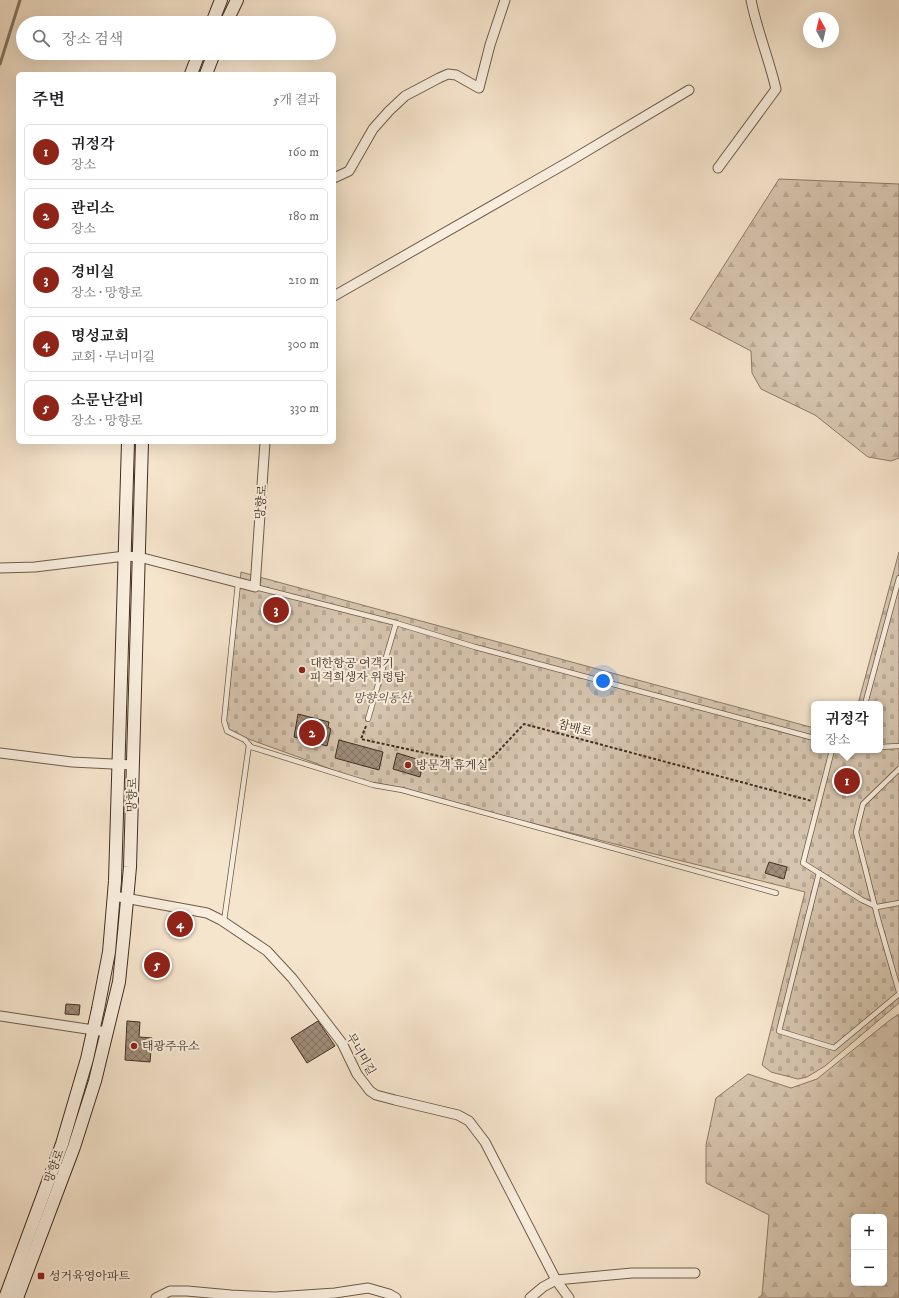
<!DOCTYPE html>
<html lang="ko">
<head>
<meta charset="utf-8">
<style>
	:root { --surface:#fff; --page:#f2f2f2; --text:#202124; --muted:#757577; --line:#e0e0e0; --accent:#8f2418 }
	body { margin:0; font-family:"IM FELL DW Pica","Noto Serif KR",serif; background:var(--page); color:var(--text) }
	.controls { position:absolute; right:12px; bottom:12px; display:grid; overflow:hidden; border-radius:6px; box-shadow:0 4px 16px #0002 }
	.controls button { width:36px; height:36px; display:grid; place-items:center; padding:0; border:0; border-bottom:1px solid var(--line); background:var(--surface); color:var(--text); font:20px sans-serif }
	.compass { position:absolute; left:803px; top:12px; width:36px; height:36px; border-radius:50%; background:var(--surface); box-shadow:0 4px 16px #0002; rotate:352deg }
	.you { position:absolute; left:603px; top:681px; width:14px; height:14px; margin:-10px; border:3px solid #fff; border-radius:50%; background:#1a73e8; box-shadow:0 0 0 6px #1a73e833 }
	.badge { display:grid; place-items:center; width:26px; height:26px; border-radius:50%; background:var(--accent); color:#fff; font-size:13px; font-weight:700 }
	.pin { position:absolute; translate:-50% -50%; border:2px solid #fff; box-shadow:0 1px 4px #0006 }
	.popup { position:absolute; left:811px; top:701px; width:72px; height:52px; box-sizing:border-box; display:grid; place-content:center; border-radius:6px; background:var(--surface); filter:drop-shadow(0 1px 3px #0005); font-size:13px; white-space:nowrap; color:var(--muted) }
	.popup b { font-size:15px; color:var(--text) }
	.popup::after { content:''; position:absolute; left:50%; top:100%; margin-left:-8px; border:8px solid transparent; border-top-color:var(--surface) }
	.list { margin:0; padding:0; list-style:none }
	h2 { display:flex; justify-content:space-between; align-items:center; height:52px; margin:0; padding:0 16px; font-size:17px }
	h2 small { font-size:13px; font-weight:400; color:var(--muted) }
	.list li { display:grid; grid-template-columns:26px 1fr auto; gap:12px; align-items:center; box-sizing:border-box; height:56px; margin:0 8px 8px; padding:0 8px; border:1px solid var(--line); border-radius:6px }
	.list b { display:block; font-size:15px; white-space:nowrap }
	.list p { margin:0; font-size:13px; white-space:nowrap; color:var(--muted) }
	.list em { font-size:13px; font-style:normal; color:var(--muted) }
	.icon { flex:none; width:22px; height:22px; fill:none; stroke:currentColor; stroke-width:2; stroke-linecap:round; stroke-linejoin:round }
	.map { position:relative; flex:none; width:899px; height:1298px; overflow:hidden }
	.search { position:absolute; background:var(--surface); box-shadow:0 4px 16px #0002; left:16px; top:16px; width:320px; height:44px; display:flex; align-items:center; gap:10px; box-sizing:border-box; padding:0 14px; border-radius:22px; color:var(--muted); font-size:15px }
	.panel { position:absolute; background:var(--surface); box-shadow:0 4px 16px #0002; left:16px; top:72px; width:320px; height:372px; border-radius:6px }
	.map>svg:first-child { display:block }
</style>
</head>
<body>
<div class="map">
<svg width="899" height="1298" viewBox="0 0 899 1298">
	<defs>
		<pattern id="forest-firs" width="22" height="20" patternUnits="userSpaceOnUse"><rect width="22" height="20" fill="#d7c6b0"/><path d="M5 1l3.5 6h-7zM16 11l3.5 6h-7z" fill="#baaa97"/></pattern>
		<pattern id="cemetery-stones" width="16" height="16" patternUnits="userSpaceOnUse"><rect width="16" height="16" fill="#d7c6b0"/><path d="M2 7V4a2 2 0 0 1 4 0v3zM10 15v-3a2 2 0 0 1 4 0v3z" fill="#baaa97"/></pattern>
		<pattern id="building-cross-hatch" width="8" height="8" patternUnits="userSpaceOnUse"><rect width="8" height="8" fill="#9f8d7a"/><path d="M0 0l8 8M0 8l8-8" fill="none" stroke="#837464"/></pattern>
	</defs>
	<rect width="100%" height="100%" fill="#f6e5cd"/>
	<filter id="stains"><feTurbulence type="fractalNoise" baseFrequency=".005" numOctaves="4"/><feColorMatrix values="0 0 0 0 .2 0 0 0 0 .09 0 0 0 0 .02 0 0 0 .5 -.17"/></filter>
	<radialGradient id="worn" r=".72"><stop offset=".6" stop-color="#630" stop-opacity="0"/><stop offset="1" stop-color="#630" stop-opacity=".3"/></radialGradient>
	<g fill="url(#forest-firs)" stroke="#8c7a68" fill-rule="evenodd">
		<path d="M779,179L899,184V458L891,461L868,457L815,415L761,389L752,373L751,351L690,319Z"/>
		<path d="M899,1014V1298H758L762,1295L769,1215L706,1183V1145L716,1098L748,1074L791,1088L817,1079L890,1020ZM854,1217H884V1283H854Z"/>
	</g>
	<path fill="url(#cemetery-stones)" stroke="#8c7a68" d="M899,552V1003L825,1066L807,1077L798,1079L771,1072L762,1065L805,892L480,810L392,786L355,779L315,763L243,737L231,731L227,727L226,722L241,572L814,728V750H880V704H858Z"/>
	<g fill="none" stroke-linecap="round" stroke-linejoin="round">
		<path stroke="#887764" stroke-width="3" d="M0,64L20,0"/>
	</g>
	<g fill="url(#building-cross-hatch)" stroke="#412e20">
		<path d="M274,603L280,605L277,617L272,615Z"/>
		<path d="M298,714L329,722L328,727L331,729L327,746L294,737Z"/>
		<path d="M339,740L383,752L379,770L335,758Z"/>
		<path d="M397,753L423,761L420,777L393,769Z"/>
		<path d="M837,770L860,775L857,792L834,786Z"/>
		<path d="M769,862L787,867L784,879L765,873Z"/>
		<path d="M175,911L189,915L183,938L169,934Z"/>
		<path d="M147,955L170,961L167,975L144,969Z"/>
		<path d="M66,1004L80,1005L79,1015L65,1014Z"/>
		<path d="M127,1021L140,1022L139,1037L152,1038L150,1062L125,1060Z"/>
		<path d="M318,1021L335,1046L307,1063L291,1038Z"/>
	</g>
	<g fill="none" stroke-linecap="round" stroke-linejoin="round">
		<g stroke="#6e5c4b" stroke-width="6">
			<g id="service">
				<path d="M238,583L224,721L227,731L245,740L251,747L373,785L402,790L776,893"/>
				<path d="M255,587L396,623L475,647L814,738"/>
				<path d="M865,704L899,578"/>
				<path d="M368,719L396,623"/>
				<path d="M880,747L899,746"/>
				<path d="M832,750L803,863L862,900L877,907L899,903"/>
				<path d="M899,769L863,804L856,832L878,919L899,992"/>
				<path d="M819,873L779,1031L834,1048L899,994"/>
				<path d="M224,921L249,745"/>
			</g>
		</g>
		<g stroke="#6e5c4b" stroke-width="11">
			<g id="minor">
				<path d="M718,168L776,89C769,59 757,30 751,0"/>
				<path d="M334,178L349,171L373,129L389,111L405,96L439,78L448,74L456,75L479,88L490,45L505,0"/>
				<path d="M334,296L570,161L689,90"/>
				<path d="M0,568L35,567L125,556L139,557L255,587L265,442"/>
				<path d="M0,753L72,762L133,765"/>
				<path d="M114,896L207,913L221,920L267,951L292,978L342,1043L357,1074L370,1091L376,1095L395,1100L458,1115L469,1121L485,1142L556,1280L569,1298"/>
				<path d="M0,1016L107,1032"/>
				<path d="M156,1298L170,1291H187L231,1295L275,1297L335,1293L368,1288L389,1294L396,1298"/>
				<path d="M530,1298L543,1287L556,1280L632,1273H695"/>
			</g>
		</g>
		<g stroke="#412e20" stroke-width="14">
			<g id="secondary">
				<path d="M212,23L221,0"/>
				<path d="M226,23L237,0"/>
				<path d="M191,74L199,53"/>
				<path d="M206,74L214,53"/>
				<path d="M5,1298L62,1144L87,1059L98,1009L109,952L115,881L128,442"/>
				<path d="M17,1298L74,1147L95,1081L119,982L124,933L130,867L142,442"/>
			</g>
		</g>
		<path stroke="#412e20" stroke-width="2" stroke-dasharray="3 2" stroke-linecap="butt" d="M366,726L361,739L480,765L492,758L524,724L812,801"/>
		<use href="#service" stroke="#f9eede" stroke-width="4.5"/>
		<use href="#minor" stroke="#f9eede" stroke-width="9"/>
		<use href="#secondary" stroke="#f9eede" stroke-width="12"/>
	</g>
	<g fill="#8f2418" stroke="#f9eede" stroke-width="1.5">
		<circle cx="302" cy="670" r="4"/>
		<circle cx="408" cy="765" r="4"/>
		<circle cx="134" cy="1046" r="4"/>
		<rect x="37" y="1272" width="8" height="8" rx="2"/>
	</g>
	<g text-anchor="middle" stroke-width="4" stroke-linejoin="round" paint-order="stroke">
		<g font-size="12" fill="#412e20" stroke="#f9eede">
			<text transform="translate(261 502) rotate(-86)" y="4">망향로</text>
			<text transform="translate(575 728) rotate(15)" y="4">참배로</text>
			<text transform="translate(132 795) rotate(-88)" y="4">망향로</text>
			<text transform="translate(361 1054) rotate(60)" y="4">무너미길</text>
			<text transform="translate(54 1166) rotate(-70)" y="4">망향로</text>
		</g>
		<g font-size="12" fill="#412e20" stroke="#f9eede" text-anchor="start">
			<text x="310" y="667">대한항공 여객기<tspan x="310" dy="14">피격희생자 위령탑</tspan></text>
			<text x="416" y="769">방문객 휴게실</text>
			<text x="142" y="1050">태광주유소</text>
			<text x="49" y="1280">성거육영아파트</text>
		</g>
		<g font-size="12" font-style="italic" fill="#5f4c3d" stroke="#f9eede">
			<text x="382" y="702">망향의동산</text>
		</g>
	</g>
	<rect width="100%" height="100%" filter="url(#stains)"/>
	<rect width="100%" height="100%" fill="url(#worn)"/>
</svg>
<div class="controls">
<button>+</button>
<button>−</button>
</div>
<svg class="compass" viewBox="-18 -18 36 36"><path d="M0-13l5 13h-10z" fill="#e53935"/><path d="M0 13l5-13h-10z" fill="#757577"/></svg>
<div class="you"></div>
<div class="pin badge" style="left:847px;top:781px">1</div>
<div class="popup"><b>귀정각</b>장소</div>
<div class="pin badge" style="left:312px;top:733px">2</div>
<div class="pin badge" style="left:276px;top:610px">3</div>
<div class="pin badge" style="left:180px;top:924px">4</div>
<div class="pin badge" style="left:157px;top:965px">5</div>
<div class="search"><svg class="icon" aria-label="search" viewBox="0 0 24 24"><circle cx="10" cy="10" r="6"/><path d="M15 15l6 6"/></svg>장소 검색</div>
<section class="panel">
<h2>주변<small>5개 결과</small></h2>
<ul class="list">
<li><span class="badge">1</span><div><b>귀정각</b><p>장소</p></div><em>160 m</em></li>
<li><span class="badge">2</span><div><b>관리소</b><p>장소</p></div><em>180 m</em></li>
<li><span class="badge">3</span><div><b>경비실</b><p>장소 · 망향로</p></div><em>210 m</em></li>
<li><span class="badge">4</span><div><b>명성교회</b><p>교회 · 무너미길</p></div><em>300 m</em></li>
<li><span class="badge">5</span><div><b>소문난갈비</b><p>장소 · 망향로</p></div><em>330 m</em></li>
</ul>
</section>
</div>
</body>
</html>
